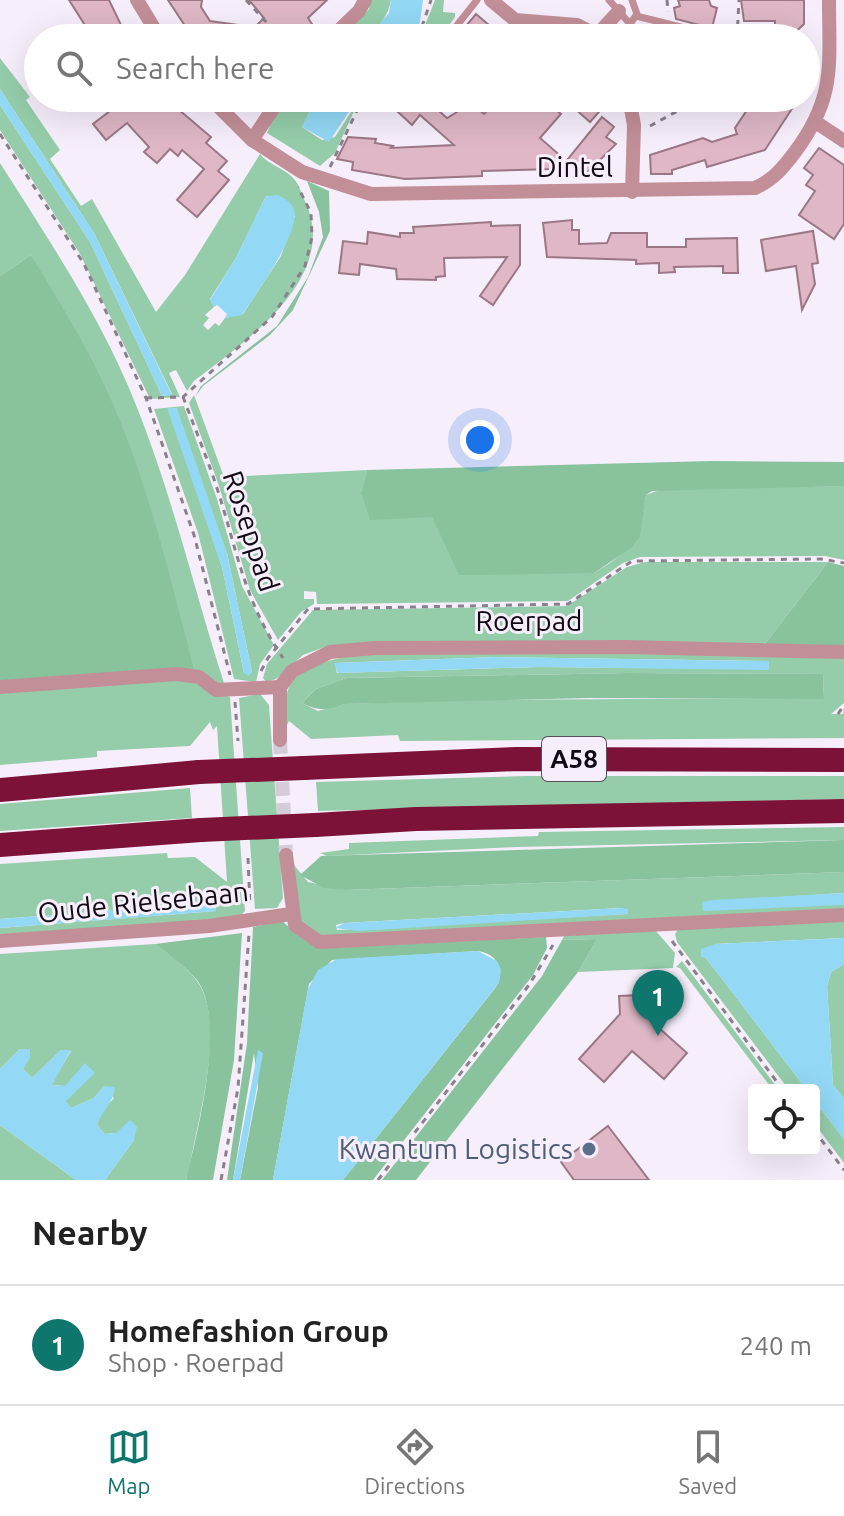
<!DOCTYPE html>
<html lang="en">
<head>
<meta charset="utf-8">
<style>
	:root { --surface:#fff; --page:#f6f6f6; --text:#222; --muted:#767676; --line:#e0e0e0; --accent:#0f766e }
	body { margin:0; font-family:Ubuntu,sans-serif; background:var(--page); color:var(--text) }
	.controls { position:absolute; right:24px; bottom:24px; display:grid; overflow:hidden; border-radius:8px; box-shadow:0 8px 32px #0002 }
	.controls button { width:72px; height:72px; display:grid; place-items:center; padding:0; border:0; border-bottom:2px solid var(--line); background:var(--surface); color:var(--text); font:40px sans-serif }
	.you { position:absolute; left:480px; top:440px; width:28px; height:28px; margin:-20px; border:6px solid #fff; border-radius:50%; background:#1a73e8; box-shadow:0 0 0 12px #1a73e833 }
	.badge { display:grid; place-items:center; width:52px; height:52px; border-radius:50%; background:var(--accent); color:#fff; font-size:26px; font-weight:700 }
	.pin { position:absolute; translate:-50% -66px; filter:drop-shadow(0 2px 4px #0008) }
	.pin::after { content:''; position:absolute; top:42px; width:28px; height:24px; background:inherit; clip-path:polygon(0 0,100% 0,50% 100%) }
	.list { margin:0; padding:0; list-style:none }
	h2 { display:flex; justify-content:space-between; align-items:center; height:104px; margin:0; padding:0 32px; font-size:34px }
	h2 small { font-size:26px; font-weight:400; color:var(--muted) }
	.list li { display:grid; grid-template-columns:52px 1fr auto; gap:24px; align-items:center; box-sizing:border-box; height:120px; padding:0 32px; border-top:2px solid var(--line) }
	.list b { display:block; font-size:30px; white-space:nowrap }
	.list p { margin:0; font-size:26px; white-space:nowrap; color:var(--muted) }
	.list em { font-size:26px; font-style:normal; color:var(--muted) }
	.icon { flex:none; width:44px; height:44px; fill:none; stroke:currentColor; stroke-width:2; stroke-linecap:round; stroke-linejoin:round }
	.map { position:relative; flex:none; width:844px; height:1180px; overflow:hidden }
	.search { position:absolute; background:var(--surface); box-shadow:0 8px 32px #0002; left:24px; right:24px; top:24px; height:88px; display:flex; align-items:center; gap:20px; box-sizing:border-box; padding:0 28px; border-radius:44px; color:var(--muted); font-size:30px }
	.sheet { height:224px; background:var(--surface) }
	nav { display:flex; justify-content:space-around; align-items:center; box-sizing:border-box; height:112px; border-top:2px solid var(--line); background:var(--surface); font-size:22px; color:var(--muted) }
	nav a { display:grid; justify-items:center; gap:4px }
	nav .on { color:var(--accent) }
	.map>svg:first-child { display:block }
</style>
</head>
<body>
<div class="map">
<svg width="844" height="1180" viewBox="0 0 844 1180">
	<rect width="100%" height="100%" fill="#f7eefb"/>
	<g fill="#95cdaa" fill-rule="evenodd">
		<path d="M369,0H391C388,17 379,26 367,38H340L369,9Z"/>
		<path d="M435,0H444L443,12L455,13V17L440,38H420Z"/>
		<path d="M0,58L30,97L26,100L60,150L50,159L81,206L92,199L156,312L185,275L260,154C268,165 285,168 294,179C299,184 302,195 305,201C341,277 246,341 194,381L187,391L176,370L169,373L180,397L150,399L80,254L0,130V105L90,242L162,396L172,394L94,233L0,89ZM266,196L295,216L281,256L243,314L225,318L219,326L215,323L208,330L203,325L209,318L205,315L214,307L210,299L236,258Z"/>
		<path d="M292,98H317L302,127L322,140L335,137L360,98L335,153L320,166L267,133L276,111L286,108Z"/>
		<path d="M0,163C38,223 78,283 110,347C163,453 188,571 224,683H213L195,672L138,472L108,394L31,255L0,276Z"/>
		<path d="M194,395L224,477L367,470L361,492L594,573C634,549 639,540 646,495L665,488L844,486V560L825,556L640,557L623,563L568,601L317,604L316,592L304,591V599H314V604L301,612L278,640L250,590L219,486L189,403Z"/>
		<path d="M184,406L217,499L242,586L274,645L260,664L256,682L234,679L198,533L154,409ZM168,408L227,553L252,672L244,673L222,567Z"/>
		<path d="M645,562H828L764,645L325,647L303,655L276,679L266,682L263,678L267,664L313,610L567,606L627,567Z"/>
		<path d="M532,651L844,657V703L831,714H843L844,707V738L400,741L398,735L311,739L289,721L286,727C286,709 282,690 297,676C335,642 478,652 532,651ZM497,657L769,661V669L538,667L337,673L335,663ZM628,673L823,674L824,698L465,700L345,704L318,711L302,703L316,689L346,678Z"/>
		<path d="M187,680L230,697L245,911L241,915L199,922L0,937V928L216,911L215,904H200L0,919V864L167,853L168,858L195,857L227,882L217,726L213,730L210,722L190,746L97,751V757L0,765V691Z"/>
		<path d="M260,694L269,705L283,898L277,908L255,909L239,698Z"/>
		<path d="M525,776H844V799L318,811L316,782Z"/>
		<path d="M190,788L192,818L0,831V804Z"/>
		<path d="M844,827V840L517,847L327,856L320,853L349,849V843L538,836L539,832Z"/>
		<path d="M294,865L308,882L345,890L844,872V893L703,902L844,905V911L318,937L297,918ZM622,908L628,914L337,930L336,925L344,923Z"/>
		<path d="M844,920V938L715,944L706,958L807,1090H789L677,942L675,934L679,928Z"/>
		<path d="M655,930L675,953L673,968L578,972L597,939L562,940L565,934Z"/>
		<path d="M155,944C167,953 188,968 197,981C227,1022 198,1118 190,1165L186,1180H105L134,1140L116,1133L105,1134L97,1125L102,1111L114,1098L104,1086L94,1098L71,1108L65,1101L94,1073L65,1086L51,1085L71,1051L61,1050L32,1078L23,1069L30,1050L20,1049L0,1069V954Z"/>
		<path d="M682,961L779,1090H773L680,968L676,967Z"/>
		<path d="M844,964V1099L833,1085L827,986L831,972Z"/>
		<path d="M814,1100L844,1139V1163L814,1123Z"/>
		<path d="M0,1125L76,1180H0Z"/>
	</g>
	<g fill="#88c39e">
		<path d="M307,181L329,191L330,231L293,310L270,335L203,386L195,397L201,386L277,326L308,277L323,237L319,212Z"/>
		<path d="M31,255C58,300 86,344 108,393C148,481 170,578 195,672L0,683V276Z"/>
		<path d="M712,461L844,462V486L652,491L646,495L640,536L631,548L594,573L474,575H459L432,517L370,520L361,492L367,470Z"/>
		<path d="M828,562L844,566V648L764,645Z"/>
		<path d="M628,673L823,674L824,699L589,698L345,704C327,710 320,712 302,703L316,689L346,678Z"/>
		<path d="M844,840V872L345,890L324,888L300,875L321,856Z"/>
		<path d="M282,921L307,942L325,948L546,937L547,948L533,975L373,1180H343L496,987C506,969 497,954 478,951L332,960L309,984L273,1180H240L258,1087L254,1053L233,1180H227L247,1043L253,927Z"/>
		<path d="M242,933L234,1060L213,1180H186C197,1134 227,1020 197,980C187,968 167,953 155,944Z"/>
		<path d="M597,939L578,972L416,1180H382L542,976L562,940Z"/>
	</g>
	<g fill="#93d8f5">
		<path d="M391,0H423L420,22L412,38H367L389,13Z"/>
		<path d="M0,89L94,233L172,395L162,396L90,242L0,105Z"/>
		<path d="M317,98H358L329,142L302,127Z"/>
		<path d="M278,195C283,198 290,201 293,207C304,229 255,295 242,315L225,318L227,314L217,305L214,307L210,300L236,258L266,196Z"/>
		<path d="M167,408H177L227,553L252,672L249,676L244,673L222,567Z"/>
		<path d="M497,657L769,661V670L538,667L338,673L334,663Z"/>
		<path d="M844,893V905L703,911L702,902L713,900Z"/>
		<path d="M200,904H215L216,911L0,928V919Z"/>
		<path d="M622,908L628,909V914L359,931L335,928L344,923Z"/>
		<path d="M844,938V964L831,972L827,986L833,1085L844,1099V1139L814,1100V1090H807L706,958L701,957V949L715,944Z"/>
		<path d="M478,951L497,961L501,970L499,983L343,1180H273L308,989L318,970L337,959Z"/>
		<path d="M20,1049H30V1058L23,1069L32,1078L61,1050H71L52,1085L65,1086L85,1063L95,1073L66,1101L71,1108L94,1098L104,1086L115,1087C114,1102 102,1111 97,1125L105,1134L116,1133L130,1120L137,1127L134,1140L105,1180H76L0,1125V1069Z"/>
		<path d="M258,1050L263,1053L240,1180H233Z"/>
	</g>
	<g fill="#dfb7c6" stroke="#9b7785" stroke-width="2">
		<path d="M69,0H109L122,27L104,38H93Z"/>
		<path d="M168,0H202L201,7L210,21L238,25L223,38H193Z"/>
		<path d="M249,0H327L308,18L312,24L295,38H267L256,26L264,18Z"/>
		<path d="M678,0H709L711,6L717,8L711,32L707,27L676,19L674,8L680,6Z"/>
		<path d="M741,0H804V24L789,38H775V21H744Z"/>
		<path d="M476,14L496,31L489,38H456Z"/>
		<path d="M127,98H175L182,105L178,109L211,137L206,143L227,161L218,171L229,180L197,217L177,200L204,169L182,150L178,156L170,149L157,163L144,152L149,147L127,123L106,140L93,124Z"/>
		<path d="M383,98H424L447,118L457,112L465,98L484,114L500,98H534L543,105L546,102L561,114L540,138L563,158L554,169L482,171V176L405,179L352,170L353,162L337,159L348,137L376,139L375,143L393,146L391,148L454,145L420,115L412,125Z"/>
		<path d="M581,98H595L604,106L590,122L573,107Z"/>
		<path d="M755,98H799L765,150L707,167L705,160L672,170V174H651L650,155L703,138L712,142L737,134L735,128Z"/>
		<path d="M602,117L614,127L606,137L616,144L585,175L567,160Z"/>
		<path d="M819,148L844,165V224L834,239L799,215L815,191L806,185L813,175L804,168Z"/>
		<path d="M572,220V230H579V244L607,243L611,233H647V247H686V239L737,238L738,273H723V266L674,267L675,272L659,273V263L636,264V260L547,257L543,223Z"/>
		<path d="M491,222V226L520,225V265L493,305L480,296L507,257L444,258L445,276L436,277V280L397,279L396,269L360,264L359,275L339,273L343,241L367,244L368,232L400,237V233H414L413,227Z"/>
		<path d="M813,231L818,263L812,264L815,284L802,310L796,266L766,271L761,240Z"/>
		<path d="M640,995L645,1001L639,1010L687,1053L664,1079L632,1051L604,1082L579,1059L620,1014L619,996Z"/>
		<path d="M608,1126L649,1180H574L561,1162Z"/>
	</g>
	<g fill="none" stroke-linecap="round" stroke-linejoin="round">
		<path stroke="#d4ccd8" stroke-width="14" stroke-dasharray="14 7" stroke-linecap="butt" d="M280,740L286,855"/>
		<g stroke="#89808c" stroke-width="3" stroke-dasharray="6 6" stroke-linecap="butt">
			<path d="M246,0L281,38"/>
			<path d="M667,0L668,12"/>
			<path d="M418,38L431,0"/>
			<path d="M737,38L739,0"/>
			<path d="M650,126L701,98"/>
			<path d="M0,134L84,264L146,398L194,535L230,675"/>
			<path d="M330,167L363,98"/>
			<path d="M183,397C194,426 206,455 216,485C237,549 243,599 283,658"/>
			<path d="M146,398L183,397L272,317L305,266L312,237L311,213L298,187"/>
			<path d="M261,671L268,658L308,609L568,604L632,561L821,559L844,563"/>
			<path d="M235,702L238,741"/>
			<path d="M838,714L844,705"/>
			<path d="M248,858L250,906"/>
			<path d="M672,941L783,1090"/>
			<path d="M814,1130L844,1170"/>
			<path d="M221,1180L238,1088L249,934"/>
			<path d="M378,1180L529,985L553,945"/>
		</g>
		<g stroke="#c28f98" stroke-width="7">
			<path d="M609,0L630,24L637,14L632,0"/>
			<path d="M636,16L705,33"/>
			<path d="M447,38L477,0"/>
			<path d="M441,98L452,108"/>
		</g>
		<g stroke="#c28f98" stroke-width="14">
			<path d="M137,0L160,38"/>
			<path d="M491,0L515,20L577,25L602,38"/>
			<path d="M598,34L619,11"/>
			<path d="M331,38L359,11L365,0"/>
			<path d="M210,98L252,140L302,172L371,194L755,188C773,180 783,168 795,152C836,97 829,65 829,0"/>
			<path d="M629,98L634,125L632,192"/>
			<path d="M817,123L844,141"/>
			<path d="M252,140L280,98"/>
			<path d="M0,687L177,674L199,677L216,690L280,687"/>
			<path d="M280,740V687L292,671L330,652L375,648L625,647L844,652"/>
			<path d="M286,855L295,925L319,942L844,915"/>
			<path d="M0,941L209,926L291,914"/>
		</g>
		<g stroke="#7c1237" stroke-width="24">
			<path d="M304,768L517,759L844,760"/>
			<path d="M0,790L199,772"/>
			<path d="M315,825L416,819L844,811"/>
			<path d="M0,845L201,830"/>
		</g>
		<g stroke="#7c1237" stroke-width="24">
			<path d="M199,772L304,768"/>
			<path d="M201,830L315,825"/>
		</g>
	</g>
	<circle fill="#5c6f8a" stroke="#f7eefb" stroke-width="3" cx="589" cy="1149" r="8"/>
	<g text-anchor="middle" stroke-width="6" stroke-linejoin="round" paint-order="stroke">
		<rect fill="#f7eefb" stroke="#564e59" stroke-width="2" x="542" y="737" width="64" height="44" rx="6"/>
		<g font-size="26" font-weight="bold" fill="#110914">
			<text x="574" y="768">A58</text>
		</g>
		<g font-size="28" fill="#110914" stroke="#f7eefb">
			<text x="575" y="177">Dintel</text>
			<text transform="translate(251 531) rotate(72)" y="10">Roseppad</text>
			<text x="529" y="631">Roerpad</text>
			<text transform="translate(143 902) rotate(-6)" y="10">Oude Rielsebaan</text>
		</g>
		<g font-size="28" fill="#4e5e75" stroke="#f7eefb" text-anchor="end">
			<text x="573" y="1159">Kwantum Logistics</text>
		</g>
	</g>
</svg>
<div class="controls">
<button><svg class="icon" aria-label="locate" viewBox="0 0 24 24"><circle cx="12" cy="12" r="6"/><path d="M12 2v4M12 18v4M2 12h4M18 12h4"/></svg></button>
</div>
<div class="you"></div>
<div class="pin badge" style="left:658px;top:1036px">1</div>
<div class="search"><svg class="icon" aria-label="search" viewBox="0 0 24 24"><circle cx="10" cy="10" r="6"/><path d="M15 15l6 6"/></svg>Search here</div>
</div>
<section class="sheet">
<h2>Nearby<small></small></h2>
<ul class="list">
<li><span class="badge">1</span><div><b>Homefashion Group</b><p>Shop · Roerpad</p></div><em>240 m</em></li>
</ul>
</section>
<nav>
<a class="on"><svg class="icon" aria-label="map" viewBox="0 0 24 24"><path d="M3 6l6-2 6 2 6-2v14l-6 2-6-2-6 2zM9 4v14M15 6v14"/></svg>Map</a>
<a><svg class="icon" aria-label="directions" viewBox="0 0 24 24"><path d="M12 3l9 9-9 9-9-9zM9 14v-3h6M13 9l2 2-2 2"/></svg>Directions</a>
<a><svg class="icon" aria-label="saved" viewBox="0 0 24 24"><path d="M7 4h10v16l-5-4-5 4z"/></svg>Saved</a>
</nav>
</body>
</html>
